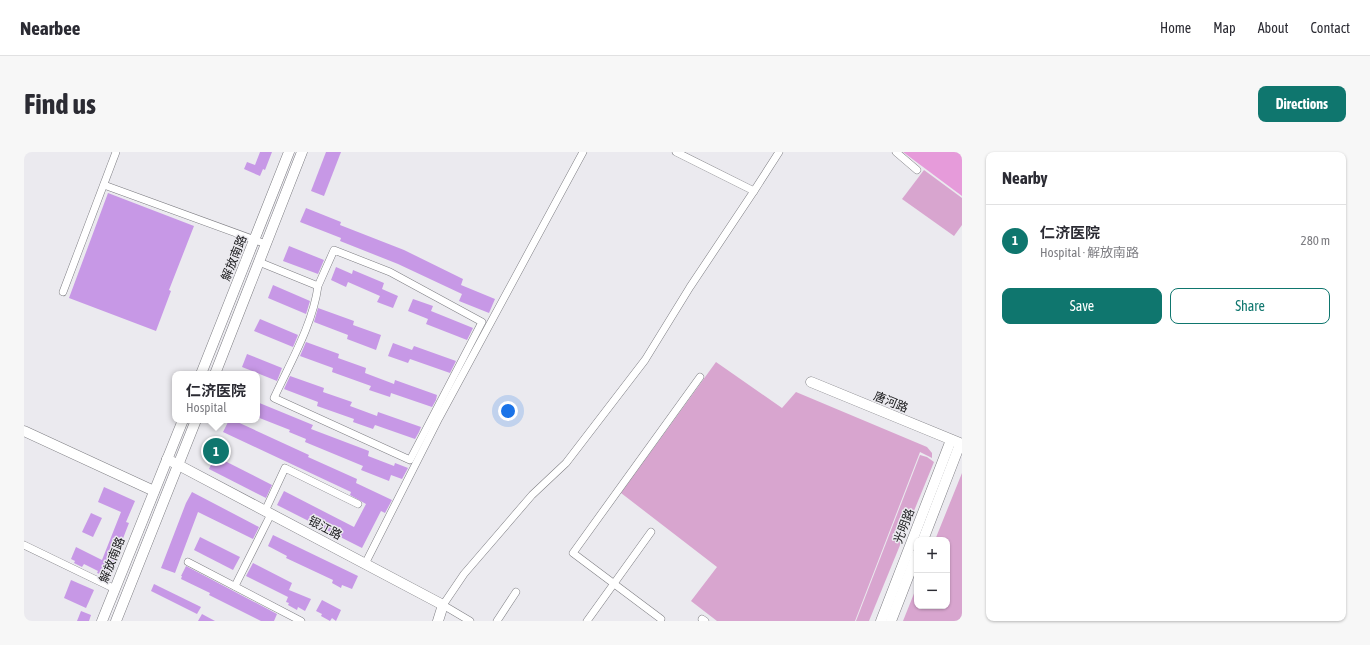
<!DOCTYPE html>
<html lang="en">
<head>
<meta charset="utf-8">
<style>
	:root { --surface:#fff; --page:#f7f7f7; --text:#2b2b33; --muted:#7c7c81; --line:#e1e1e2; --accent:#0f766e }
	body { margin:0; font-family:"Asap Condensed","Noto Sans SC",sans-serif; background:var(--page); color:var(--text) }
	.controls { position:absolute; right:12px; bottom:12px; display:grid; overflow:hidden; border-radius:8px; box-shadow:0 1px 3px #0004 }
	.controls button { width:36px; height:36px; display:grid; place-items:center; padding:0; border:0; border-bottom:1px solid var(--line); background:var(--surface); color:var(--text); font:20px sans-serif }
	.you { position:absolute; left:484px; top:259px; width:14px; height:14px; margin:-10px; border:3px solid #fff; border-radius:50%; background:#1a73e8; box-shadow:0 0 0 6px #1a73e833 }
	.badge { display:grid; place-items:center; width:26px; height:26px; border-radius:50%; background:var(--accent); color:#fff; font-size:13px; font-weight:700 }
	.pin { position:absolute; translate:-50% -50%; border:2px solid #fff; box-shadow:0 1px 4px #0006 }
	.popup { position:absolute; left:148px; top:219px; width:88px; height:52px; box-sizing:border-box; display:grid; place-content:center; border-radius:8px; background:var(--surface); filter:drop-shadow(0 1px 3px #0005); font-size:13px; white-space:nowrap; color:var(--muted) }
	.popup b { font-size:15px; color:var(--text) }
	.popup::after { content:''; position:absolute; left:50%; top:100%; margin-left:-8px; border:8px solid transparent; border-top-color:var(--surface) }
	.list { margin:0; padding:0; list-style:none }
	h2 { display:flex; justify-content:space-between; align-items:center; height:52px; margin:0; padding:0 16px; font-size:17px }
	h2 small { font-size:13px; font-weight:400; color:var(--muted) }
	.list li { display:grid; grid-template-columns:26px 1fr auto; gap:12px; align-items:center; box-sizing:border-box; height:72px; padding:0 16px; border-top:1px solid var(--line) }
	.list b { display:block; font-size:15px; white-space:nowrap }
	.list p { margin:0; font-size:13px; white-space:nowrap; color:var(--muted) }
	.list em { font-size:13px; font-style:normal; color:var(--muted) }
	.actions { display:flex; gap:8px; padding:12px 16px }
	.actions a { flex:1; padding:9px 0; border:1px solid var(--accent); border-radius:8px; text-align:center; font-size:14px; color:var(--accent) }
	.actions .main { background:var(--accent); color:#fff }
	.map { position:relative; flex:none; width:938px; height:469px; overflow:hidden; border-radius:8px }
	header { display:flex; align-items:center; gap:24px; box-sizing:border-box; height:56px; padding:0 20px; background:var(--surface); border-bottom:1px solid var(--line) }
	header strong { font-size:19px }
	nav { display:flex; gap:22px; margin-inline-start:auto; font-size:14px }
	.intro { display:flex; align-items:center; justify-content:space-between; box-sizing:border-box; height:96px; padding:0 24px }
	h1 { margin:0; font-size:28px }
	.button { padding:10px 18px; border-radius:8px; background:var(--accent); color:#fff; font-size:14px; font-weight:700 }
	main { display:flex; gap:24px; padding:0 24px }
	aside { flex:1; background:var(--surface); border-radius:8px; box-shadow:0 1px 3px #0004 }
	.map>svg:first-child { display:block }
</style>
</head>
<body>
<header>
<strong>Nearbee</strong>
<nav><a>Home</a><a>Map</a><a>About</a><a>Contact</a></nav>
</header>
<div class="intro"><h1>Find us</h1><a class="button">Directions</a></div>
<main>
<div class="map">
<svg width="938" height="469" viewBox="0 0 938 469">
	<rect width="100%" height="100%" fill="#ebeaef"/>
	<g fill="#d8a5cf">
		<path d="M900,18L938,46V73L930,84L878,47Z"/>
		<path d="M692,210L758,256L772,240L903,295L908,301V306L896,300L831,469H693L667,449L693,415L597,341Z"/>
		<path d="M896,303L903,305L910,310L845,469H832Z"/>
		<path d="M938,321V469H879L893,434V454H923V388H911Z"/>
	</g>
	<path fill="#e69bda" d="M879,0H938V44Z"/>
	<g fill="#c798e6">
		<path d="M236,0H248L241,18L239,17L236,24L220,17L223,10L231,13Z"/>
		<path d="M302,0H317L300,44L287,39Z"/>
		<path d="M84,41L170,74L145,138L147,139L132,179L45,146Z"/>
		<path d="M282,56L317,70L316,73L380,98L439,127L437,133L471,147L465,161L435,149L438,142L374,112L316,89L317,86L276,70Z"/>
		<path d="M265,94L300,108L294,122L259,109Z"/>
		<path d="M312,115L328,122L329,118L360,131L358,137L374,144L369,156L353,150L356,144L324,130L322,135L307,128Z"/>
		<path d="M249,133L286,149L282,162L244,146Z"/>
		<path d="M389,147L409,154L407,159L449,176L443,188L402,172L404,167L384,159Z"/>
		<path d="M294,156L330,169L329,173L357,183L352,198L323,187L324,183L290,170Z"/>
		<path d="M236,167L274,183L269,195L230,179Z"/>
		<path d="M282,190L315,202L314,206L342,216L341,221L370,232L371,228L413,243L412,248L408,255L367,241L366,245L345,238L347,234L308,220L309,216L276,204Z"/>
		<path d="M369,191L388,198L390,194L432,209L426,221L386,207L384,211L364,204Z"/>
		<path d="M223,202L258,216L253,229L218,215Z"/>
		<path d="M266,224L300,236L299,240L328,250L326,254L353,264L354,260L397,275L395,280L391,287L351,273L349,277L329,270L330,267L293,254L294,250L260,237Z"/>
		<path d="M233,250L289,273L287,277L345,299L344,304L370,314L371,311L384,316L378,327L367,323L365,329L337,318L339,314L281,290L282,287L265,280L266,278L233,265Z"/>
		<path d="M205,268H209L285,303L284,305L333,327L332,331L368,348L361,361L357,359L338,396L253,353L260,339L330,375L342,352L326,343L327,340L199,280Z"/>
		<path d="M191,304L248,333L242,346L185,317Z"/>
		<path d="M80,335L111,349L102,370L105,371L84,425L73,421L74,419L60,412L58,415L50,411L51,409L47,407L52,395L78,408L97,360L74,350Z"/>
		<path d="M168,340L235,375L229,387L174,360L151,421L137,416L162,351Z"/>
		<path d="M67,361L78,366L69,385L58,380Z"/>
		<path d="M249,383L334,424L328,437L318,433L317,436L308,431L309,428L262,406L263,404L244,394Z"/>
		<path d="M176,385L216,405L209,418L170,398Z"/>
		<path d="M229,411L268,431L265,438L287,447L281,459L274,455L273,458L264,453L265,451L262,450L264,445L222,424Z"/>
		<path d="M162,414L253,462L250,469H237L185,443L186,441L157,427L158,424H157Z"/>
		<path d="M47,428L70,438L62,456L40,446Z"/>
		<path d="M130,432L177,455L173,462L127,439Z"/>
		<path d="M298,448L317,458L312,469L308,466L306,469L297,464L298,462L292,459Z"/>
		<path d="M57,459L67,463L65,469H53Z"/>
		<path d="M178,462L191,469H174Z"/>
	</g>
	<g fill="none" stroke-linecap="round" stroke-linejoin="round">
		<g stroke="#7e7e83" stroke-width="8">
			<g id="street">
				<path d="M872,0L893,18"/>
				<path d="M80,33L242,92"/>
				<path d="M730,39L755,0"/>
				<path d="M235,110L294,134C289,172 266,211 250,246L386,308L458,170L366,120L310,98L294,134"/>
				<path d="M39,140L92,0"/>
				<path d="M241,359L261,316L334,352"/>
				<path d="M0,393L91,437"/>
				<path d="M164,410L277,469"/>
				<path d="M341,412L415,266L559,0"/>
				<path d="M211,434L247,362"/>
				<path d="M637,467L549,401L676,225"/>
				<path d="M678,467L681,469"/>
				<path d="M446,469L419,453L440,422L508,343L542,311L621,208L666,135L730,39L652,0"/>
				<path d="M473,469L492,440"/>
				<path d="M563,469L627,380"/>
			</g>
		</g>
		<g stroke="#7e7e83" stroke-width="11">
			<g id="secondary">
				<path d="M177,222L265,0"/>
				<path d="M191,222L278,0"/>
				<path d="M787,230L938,292"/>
				<path d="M0,279L130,339"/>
				<path d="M143,307L419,453L414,469"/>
				<path d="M899,388L936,292"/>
				<path d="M78,469L159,268"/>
				<path d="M92,469L172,268"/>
				<path d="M857,469L927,288"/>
				<path d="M867,469L893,402"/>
			</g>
		</g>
		<use href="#street" stroke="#fff" stroke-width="7"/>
		<use href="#secondary" stroke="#fff" stroke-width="10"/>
	</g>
	<g text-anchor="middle" stroke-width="3" stroke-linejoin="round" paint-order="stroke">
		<g font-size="12" fill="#18181a" stroke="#ebeaef">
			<text transform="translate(210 106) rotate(-68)" y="4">解放南路</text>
			<text transform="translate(867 250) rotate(22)" y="4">唐河路</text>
			<text transform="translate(880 374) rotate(-69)" y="4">光明路</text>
			<text transform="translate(301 376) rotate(28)" y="4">银江路</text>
			<text transform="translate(88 408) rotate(-68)" y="4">解放南路</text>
		</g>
	</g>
</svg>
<div class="controls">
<button>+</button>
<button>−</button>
</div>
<div class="you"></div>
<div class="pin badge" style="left:192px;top:299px">1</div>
<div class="popup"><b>仁济医院</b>Hospital</div>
</div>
<aside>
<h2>Nearby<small></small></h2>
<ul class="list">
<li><span class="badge">1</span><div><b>仁济医院</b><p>Hospital · 解放南路</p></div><em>280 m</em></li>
</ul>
<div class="actions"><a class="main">Save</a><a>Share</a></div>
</aside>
</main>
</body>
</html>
